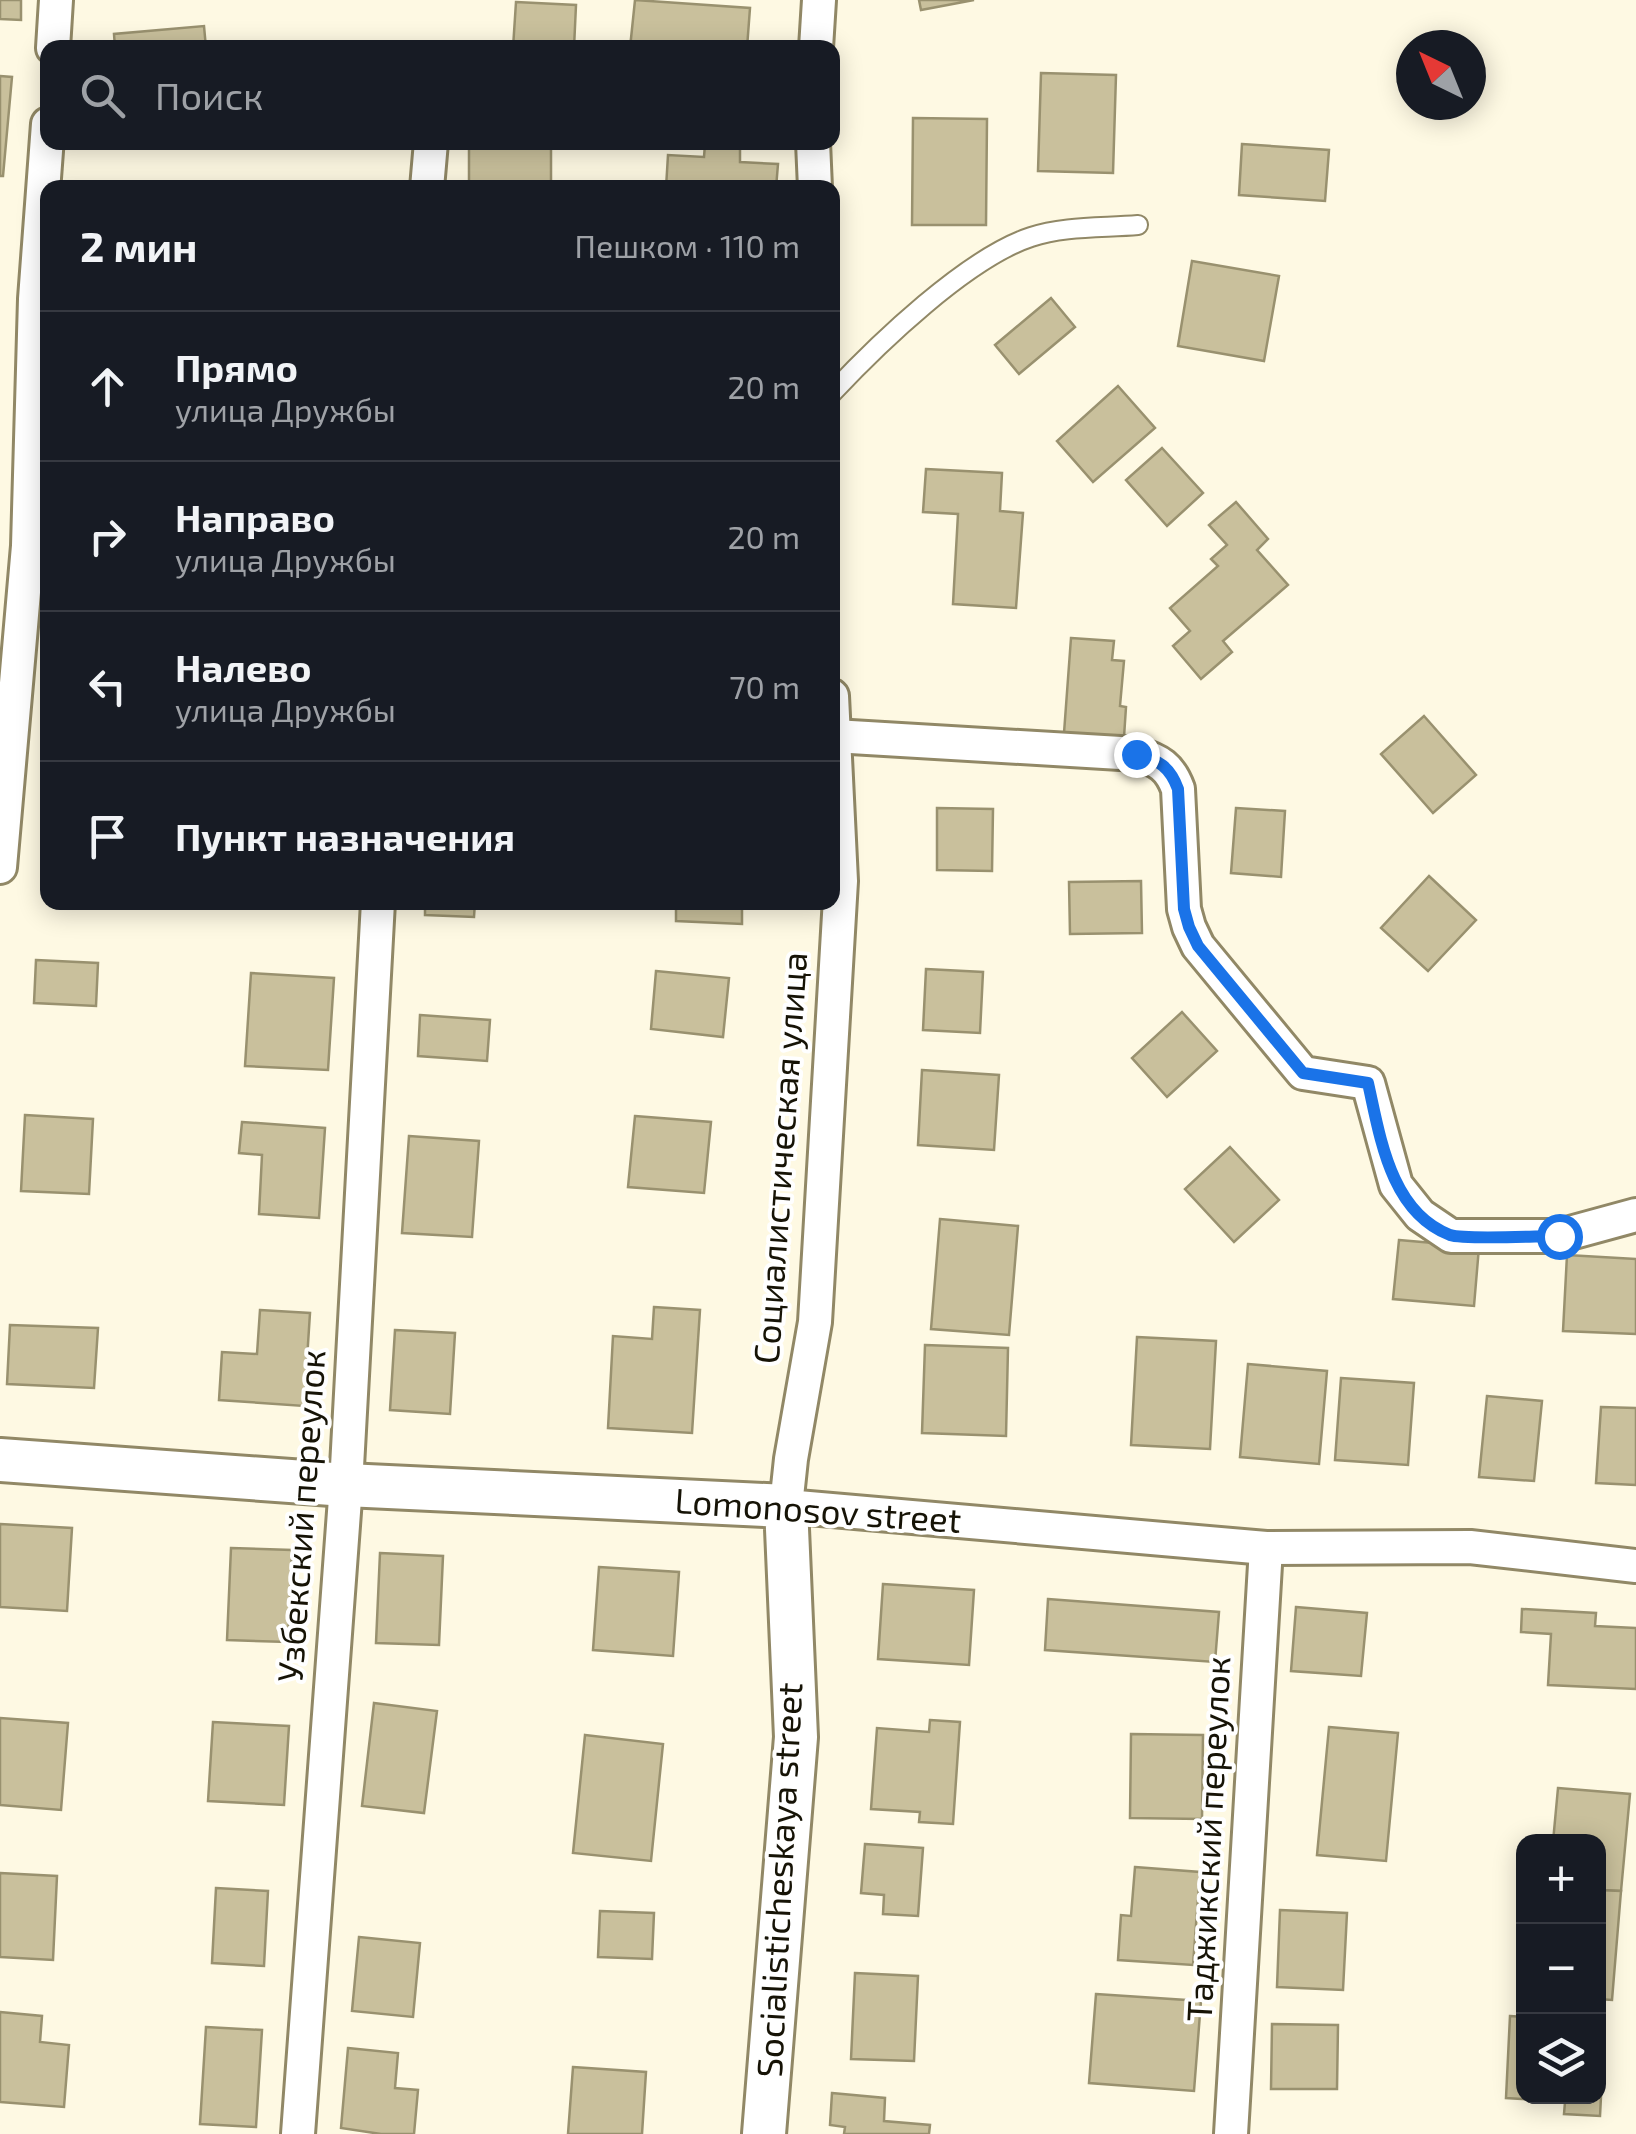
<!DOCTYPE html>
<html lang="ru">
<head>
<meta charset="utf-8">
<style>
	:root { --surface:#171b24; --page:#242831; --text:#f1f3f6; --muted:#9ea1a6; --line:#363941 }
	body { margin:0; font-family:"Exo 2",sans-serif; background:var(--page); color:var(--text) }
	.controls { position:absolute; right:30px; bottom:30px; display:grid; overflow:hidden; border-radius:20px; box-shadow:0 5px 25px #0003 }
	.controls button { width:90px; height:90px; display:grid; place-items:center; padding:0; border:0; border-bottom:2px solid var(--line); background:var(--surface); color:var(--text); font:50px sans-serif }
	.compass { position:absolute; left:1396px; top:30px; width:90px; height:90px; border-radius:50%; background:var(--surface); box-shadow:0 5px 25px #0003; rotate:317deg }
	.stop { position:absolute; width:30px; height:30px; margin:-22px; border:8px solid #1a73e8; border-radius:50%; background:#fff }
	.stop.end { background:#1a73e8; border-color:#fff; box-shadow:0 2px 10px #0008 }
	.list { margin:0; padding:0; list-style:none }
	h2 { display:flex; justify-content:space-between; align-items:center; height:130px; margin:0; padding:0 40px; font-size:42px }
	h2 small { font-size:32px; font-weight:400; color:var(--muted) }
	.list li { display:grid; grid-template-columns:65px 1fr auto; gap:30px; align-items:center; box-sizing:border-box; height:150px; padding:0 40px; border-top:2px solid var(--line) }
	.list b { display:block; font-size:38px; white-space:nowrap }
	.list p { margin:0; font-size:32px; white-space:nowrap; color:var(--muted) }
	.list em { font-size:32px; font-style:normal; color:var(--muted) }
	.icon { flex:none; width:55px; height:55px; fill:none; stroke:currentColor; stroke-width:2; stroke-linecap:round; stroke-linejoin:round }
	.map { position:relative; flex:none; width:1636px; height:2134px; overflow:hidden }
	.search { position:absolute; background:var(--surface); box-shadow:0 5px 25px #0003; left:40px; top:40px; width:800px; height:110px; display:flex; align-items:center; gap:25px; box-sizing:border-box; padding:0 35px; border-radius:20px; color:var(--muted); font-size:38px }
	.panel { position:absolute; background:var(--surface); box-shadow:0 5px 25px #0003; left:40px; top:180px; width:800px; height:730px; border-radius:20px }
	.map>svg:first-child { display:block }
</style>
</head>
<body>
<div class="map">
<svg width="1636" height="2134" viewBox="0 0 1636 2134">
	<rect width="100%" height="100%" fill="#fef9e3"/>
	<g fill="#c9c09c" stroke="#99916f" stroke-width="2.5">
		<path d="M0,0H21V20L0,19Z"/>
		<path d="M635,0L750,8L747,48H630Z"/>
		<path d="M919,0H974L921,10Z"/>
		<path d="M516,2L576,5L574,48H513Z"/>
		<path d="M204,26L206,48H115L114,34Z"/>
		<path d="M1041,73L1116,75L1113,173L1038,171Z"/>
		<path d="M0,76L12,77L3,176H0Z"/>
		<path d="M913,118L987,119L986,225H912Z"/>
		<path d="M705,144L740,146V162L778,164L776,188H666L668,155L704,157Z"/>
		<path d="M1242,144L1329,150L1325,201L1239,195Z"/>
		<rect x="469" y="145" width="82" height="43"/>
		<path d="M1192,261L1279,276L1264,361L1178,346Z"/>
		<path d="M1051,298L1075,327L1019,374L995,345Z"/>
		<path d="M1118,386L1155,428L1093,482L1057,441Z"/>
		<path d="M1162,448L1203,493L1167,526L1126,480Z"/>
		<path d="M926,469L1002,473L1000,511L1023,513L1016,608L953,604L958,514L923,512Z"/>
		<path d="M1236,502L1268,539L1257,550L1288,585L1223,641L1232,652L1201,679L1173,646L1190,631L1170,608L1218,566L1211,559L1227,545L1209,525Z"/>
		<path d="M1071,638L1114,641L1112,660L1124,661L1120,706L1126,707L1124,737L1064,733Z"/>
		<path d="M1424,716L1476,775L1433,813L1381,754Z"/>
		<path d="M48,807V880H42Z"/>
		<path d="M937,808L993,809L992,871L937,870Z"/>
		<path d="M1236,808L1285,811L1281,877L1231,873Z"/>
		<path d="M1429,876L1476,920L1428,971L1381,928Z"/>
		<path d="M1141,881L1142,933L1070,934L1069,882Z"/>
		<path d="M425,902H475L474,917L425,915Z"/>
		<path d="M676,902H742V924L676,921Z"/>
		<path d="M36,960L98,963L96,1006L34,1003Z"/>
		<path d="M926,969L983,972L980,1033L923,1030Z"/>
		<path d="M656,971L729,978L723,1037L651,1029Z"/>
		<path d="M251,973L334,978L328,1070L245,1066Z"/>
		<path d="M1182,1012L1217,1051L1167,1097L1132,1058Z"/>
		<path d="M420,1015L490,1020L487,1061L418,1056Z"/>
		<path d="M922,1070L999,1075L994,1150L918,1145Z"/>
		<path d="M25,1115L93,1119L89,1194L21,1191Z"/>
		<path d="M635,1116L711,1122L704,1193L628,1187Z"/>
		<path d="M242,1122L325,1128L319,1218L259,1214L262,1155L239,1153Z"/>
		<path d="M409,1136L479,1141L472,1237L402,1233Z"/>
		<path d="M1230,1147L1279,1200L1234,1242L1185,1189Z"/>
		<path d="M940,1219L1018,1226L1009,1335L931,1329Z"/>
		<path d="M1399,1240L1479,1247L1474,1306L1393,1299Z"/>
		<path d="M1567,1255L1636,1259V1334L1563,1331Z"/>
		<path d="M654,1307L700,1310L692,1433L608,1428L613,1336L652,1339Z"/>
		<path d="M260,1310L310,1313L304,1406L219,1400L222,1352L257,1354Z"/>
		<path d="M10,1325L98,1328L94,1388L7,1384Z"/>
		<path d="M395,1330L455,1333L450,1414L390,1410Z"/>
		<path d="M1137,1337L1216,1341L1210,1449L1131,1445Z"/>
		<path d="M925,1345L1008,1348L1006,1436L922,1433Z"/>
		<path d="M1248,1364L1327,1371L1319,1464L1240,1457Z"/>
		<path d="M1341,1378L1414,1383L1408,1465L1335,1460Z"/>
		<path d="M1487,1396L1542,1401L1534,1481L1479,1477Z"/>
		<path d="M1601,1407L1636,1408V1485L1596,1483Z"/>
		<path d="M0,1524L72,1528L67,1611L0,1607Z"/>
		<path d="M231,1548L292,1550L288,1642L227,1640Z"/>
		<path d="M380,1553L443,1556L439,1645L376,1643Z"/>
		<path d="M599,1567L679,1572L673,1656L593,1650Z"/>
		<path d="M883,1584L974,1590L969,1665L878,1659Z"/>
		<path d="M1048,1599L1219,1612L1215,1662L1045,1650Z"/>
		<path d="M1296,1607L1367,1613L1361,1676L1291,1671Z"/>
		<path d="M1522,1609L1596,1613L1595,1626L1636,1628V1689L1548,1685L1551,1634L1521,1632Z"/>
		<path d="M374,1703L437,1711L424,1813L362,1806Z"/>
		<path d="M0,1718L68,1723L61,1810L0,1805Z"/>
		<path d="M930,1720L960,1722L953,1824L919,1822L920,1812L871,1809L877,1728L929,1732Z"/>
		<path d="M213,1722L289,1726L284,1805L208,1801Z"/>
		<path d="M1329,1727L1398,1733L1386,1861L1317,1855Z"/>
		<path d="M1131,1734L1203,1735L1202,1819L1130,1818Z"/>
		<path d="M585,1735L663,1744L651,1861L573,1853Z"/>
		<path d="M1558,1788L1630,1794L1621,1891L1598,1890V1842H1553Z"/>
		<path d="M865,1844L923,1848L918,1916L883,1914L884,1895L861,1893Z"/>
		<path d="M1135,1867L1200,1872L1193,1965L1118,1960L1121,1915L1131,1916Z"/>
		<path d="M0,1873L57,1876L53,1960L0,1957Z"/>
		<path d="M216,1888L268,1891L264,1966L212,1963Z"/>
		<path d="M1598,1890L1621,1891L1612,2000L1598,1999Z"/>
		<path d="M1280,1910L1347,1913L1343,1990L1277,1987Z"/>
		<path d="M600,1911L654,1913L652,1959L598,1957Z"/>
		<path d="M359,1937L420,1943L413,2017L352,2011Z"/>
		<path d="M855,1973L918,1976L914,2061L851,2059Z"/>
		<path d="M1096,1994L1201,2001L1194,2091L1089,2083Z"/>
		<path d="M0,2012L42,2016L40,2042L69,2045L64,2107L0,2102Z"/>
		<path d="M1510,2016L1524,2017V2096H1598V2037L1604,2038L1600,2116L1564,2114L1565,2102L1506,2098Z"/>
		<path d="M1272,2024L1338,2025L1337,2089H1271Z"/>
		<path d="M206,2027L262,2030L256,2127L200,2124Z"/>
		<path d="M348,2048L398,2053L395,2088L418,2090L414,2134H381L341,2128Z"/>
		<path d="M573,2067L646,2072L642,2134H568Z"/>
		<path d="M832,2093L885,2098L884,2121L930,2125L929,2134H844L845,2127L830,2125Z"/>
	</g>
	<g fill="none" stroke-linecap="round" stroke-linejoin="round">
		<g stroke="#918866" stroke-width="22">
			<path id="service" d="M832,393C878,344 967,258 1031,237C1063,226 1103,228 1138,225"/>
		</g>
		<g stroke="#918866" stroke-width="38">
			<g id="minor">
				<path d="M53,48L56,0"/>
				<path d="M816,48L819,0"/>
				<path d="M813,142L815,188"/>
				<path d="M427,188L431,142"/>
				<path d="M832,696L841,881L815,1322L791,1459L786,1506L1266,1548L1470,1547L1636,1566"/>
				<path d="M834,736L1137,754C1159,760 1170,767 1178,789L1184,909L1189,927L1198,946L1303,1073L1368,1083L1396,1185L1420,1215L1451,1236H1559L1636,1215"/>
				<path d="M0,867L28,546L35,299L48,124"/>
				<path d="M298,2134L346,1485L378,902"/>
				<path d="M1231,2134L1266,1548"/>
			</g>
		</g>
		<g stroke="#918866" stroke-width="48">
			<path id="tertiary" d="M0,1460L346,1485L786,1506L796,1737L764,2134"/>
		</g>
		<use href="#service" stroke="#fff" stroke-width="18"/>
		<use href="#minor" stroke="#fff" stroke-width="32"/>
		<use href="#tertiary" stroke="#fff" stroke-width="42"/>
	</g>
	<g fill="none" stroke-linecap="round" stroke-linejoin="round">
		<path stroke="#1a73e8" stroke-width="12" d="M1136,754C1159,760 1170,767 1178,789L1184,909L1189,927L1198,946L1303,1073L1368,1083C1380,1136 1390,1212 1450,1235C1465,1240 1538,1236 1559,1236"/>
	</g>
	<g text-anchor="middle" stroke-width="8" stroke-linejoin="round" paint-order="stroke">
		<g font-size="35" fill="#161306" stroke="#fff">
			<text transform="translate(781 1158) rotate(-86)" y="12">Социалистическая улица</text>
			<text transform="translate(818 1511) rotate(4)" y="12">Lomonosov street</text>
			<text transform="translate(302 1516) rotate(-86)" y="12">Узбекский переулок</text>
			<text transform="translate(1209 1839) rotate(-87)" y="12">Таджикский переулок</text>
			<text transform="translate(780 1880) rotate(-87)" y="12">Socialisticheskaya street</text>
		</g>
	</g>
</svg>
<div class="controls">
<button>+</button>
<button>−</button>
<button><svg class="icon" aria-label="layers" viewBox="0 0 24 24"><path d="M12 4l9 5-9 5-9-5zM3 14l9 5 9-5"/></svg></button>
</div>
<svg class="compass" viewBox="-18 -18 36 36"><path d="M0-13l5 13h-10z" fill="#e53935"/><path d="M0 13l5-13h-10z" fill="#9ea1a6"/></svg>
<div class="stop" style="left:1559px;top:1236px"></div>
<div class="stop end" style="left:1136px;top:754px"></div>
<div class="search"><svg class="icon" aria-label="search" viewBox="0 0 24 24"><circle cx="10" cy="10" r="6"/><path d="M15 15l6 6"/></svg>Поиск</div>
<section class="panel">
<h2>2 мин<small>Пешком · 110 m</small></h2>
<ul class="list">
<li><svg class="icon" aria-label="ahead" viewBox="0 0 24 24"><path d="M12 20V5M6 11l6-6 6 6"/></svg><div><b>Прямо</b><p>улица Дружбы</p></div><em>20 m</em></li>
<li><svg class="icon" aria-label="right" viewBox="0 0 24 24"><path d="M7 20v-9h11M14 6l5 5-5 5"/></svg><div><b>Направо</b><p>улица Дружбы</p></div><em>20 m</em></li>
<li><svg class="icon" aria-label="left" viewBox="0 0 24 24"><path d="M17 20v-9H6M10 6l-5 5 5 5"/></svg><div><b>Налево</b><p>улица Дружбы</p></div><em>70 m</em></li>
<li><svg class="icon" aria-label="arrive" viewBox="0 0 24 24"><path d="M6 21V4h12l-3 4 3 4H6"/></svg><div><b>Пункт назначения</b></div></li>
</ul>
</section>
</div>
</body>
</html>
